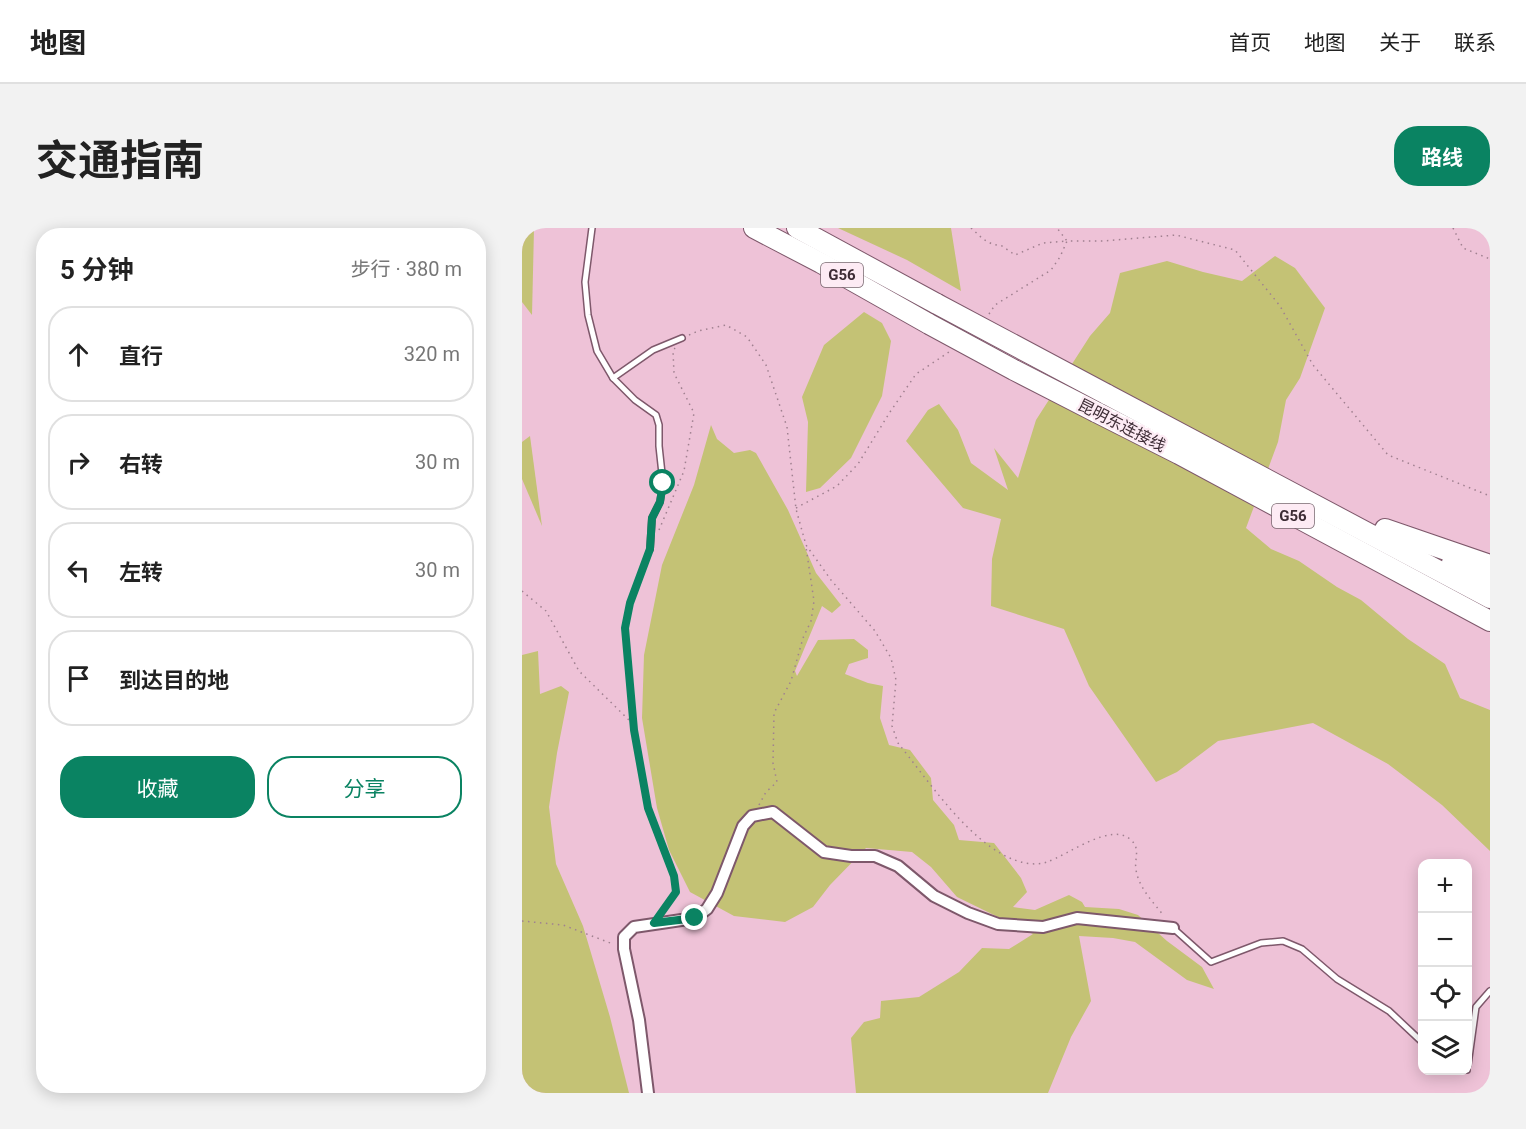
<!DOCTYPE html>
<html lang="zh">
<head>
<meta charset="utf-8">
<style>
	:root { --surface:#fff; --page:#f2f2f2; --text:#222; --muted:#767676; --line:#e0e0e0; --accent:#0a8362 }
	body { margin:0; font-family:Roboto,"Noto Sans SC",sans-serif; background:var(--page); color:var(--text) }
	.controls { position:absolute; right:18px; bottom:18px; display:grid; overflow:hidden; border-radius:12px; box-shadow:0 3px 15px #0003 }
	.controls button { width:54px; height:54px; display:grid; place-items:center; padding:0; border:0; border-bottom:2px solid var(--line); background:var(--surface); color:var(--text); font:30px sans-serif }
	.stop { position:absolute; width:18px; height:18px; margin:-14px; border:4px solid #0a8362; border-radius:50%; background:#fff }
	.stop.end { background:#0a8362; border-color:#fff; box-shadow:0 2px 6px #0008 }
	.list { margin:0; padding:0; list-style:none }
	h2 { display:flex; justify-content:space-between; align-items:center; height:78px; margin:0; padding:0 24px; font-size:26px }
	h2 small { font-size:20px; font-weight:400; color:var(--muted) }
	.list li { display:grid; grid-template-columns:39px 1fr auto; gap:18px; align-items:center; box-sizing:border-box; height:96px; margin:0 12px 12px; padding:0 12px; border:2px solid var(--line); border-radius:24px }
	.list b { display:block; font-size:22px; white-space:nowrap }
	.list em { font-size:20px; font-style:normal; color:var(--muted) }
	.actions { display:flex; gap:12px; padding:18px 24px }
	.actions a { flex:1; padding:14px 0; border:2px solid var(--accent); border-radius:24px; text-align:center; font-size:21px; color:var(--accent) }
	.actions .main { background:var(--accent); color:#fff }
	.icon { flex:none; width:33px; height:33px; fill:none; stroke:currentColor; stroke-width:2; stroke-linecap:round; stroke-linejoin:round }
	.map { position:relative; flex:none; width:968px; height:865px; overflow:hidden; border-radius:24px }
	header { display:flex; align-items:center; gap:36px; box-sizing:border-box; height:84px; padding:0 30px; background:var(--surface); border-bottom:2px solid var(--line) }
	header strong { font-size:28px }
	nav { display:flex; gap:33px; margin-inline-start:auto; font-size:21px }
	.intro { display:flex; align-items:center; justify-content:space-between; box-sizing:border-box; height:144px; padding:0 36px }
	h1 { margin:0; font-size:42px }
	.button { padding:15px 27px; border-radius:24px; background:var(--accent); color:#fff; font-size:21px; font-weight:700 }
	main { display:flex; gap:36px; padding:0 36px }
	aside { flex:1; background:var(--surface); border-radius:24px; box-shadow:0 3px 15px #0003 }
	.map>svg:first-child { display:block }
</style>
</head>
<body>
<header>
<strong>地图</strong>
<nav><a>首页</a><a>地图</a><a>关于</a><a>联系</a></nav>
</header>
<div class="intro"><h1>交通指南</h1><a class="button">路线</a></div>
<main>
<aside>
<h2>5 分钟<small>步行 · 380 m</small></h2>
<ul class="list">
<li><svg class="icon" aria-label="ahead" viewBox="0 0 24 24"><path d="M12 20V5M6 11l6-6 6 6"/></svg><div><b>直行</b></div><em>320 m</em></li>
<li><svg class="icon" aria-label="right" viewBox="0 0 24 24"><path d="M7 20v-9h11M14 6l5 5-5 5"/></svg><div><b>右转</b></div><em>30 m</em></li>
<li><svg class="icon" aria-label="left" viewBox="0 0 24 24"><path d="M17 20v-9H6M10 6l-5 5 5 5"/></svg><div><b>左转</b></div><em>30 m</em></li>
<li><svg class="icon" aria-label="arrive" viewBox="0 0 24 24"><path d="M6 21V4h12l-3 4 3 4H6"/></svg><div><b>到达目的地</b></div></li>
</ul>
<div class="actions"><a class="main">收藏</a><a>分享</a></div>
</aside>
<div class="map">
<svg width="968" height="865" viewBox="0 0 968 865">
	<rect width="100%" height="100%" fill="#eec2d7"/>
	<g fill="#c4c275">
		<path d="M0,0L12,1L10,87L0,74Z"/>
		<path d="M316,0H429L439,63L385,32Z"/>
		<path d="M753,28L773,40L803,80L778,150L764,172L756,214L724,300L749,321L777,333L815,359L839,372L886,411L923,436L938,470L968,482V623L920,577L866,536L791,495L696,513L655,544L634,554L567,458L542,401L469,378L470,331L479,291L441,280L384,213L406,182L417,176L436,202L449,235L486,262L472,220L496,250L514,192L568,108L588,85L598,45L645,33L681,44L720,53Z"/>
		<path d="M342,84L360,95L369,113L360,168L329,230L298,260L284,264L286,194L280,169L302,117Z"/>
		<path d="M189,197L195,211L212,225L228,222L234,225L266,282L294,345L319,377L310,385L300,378L273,443L275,448L296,412L332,411L346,422V430L327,436L323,446L346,455L361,458L358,490L367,517L388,522L409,550L411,572L432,597L437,612L472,615L499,650L505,664L491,679L513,682L547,667L560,674L563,679L597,681L616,687L645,713L680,739L692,761L665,752L613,714L591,710L557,708L569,773L549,809L526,865H334L329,810L342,794L358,790L359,773L397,769L437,744L460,720L487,721L511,706L435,669L409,639L390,624L344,620L308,657L291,679L263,694L212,688L168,664L147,622L135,580L120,490L122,427L140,337L172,257Z"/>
		<path d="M8,208L20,298L0,251V214Z"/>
		<path d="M16,423L18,466L39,458L47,464L35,525L27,579L34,636L61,698L88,789L107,865H0V427Z"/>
	</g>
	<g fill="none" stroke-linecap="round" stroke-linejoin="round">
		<g stroke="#7e586b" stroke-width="8">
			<g id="service">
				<path d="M70,0L63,54L66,87L75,123L91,150L113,172L134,187L137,197V218L141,255L138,274L130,290L128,321"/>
				<path d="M91,150L131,122L160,110"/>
				<path d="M651,700L689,734L739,715L761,713L780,721L815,751L867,783L900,814"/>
				<path d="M946,837L954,779L968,763"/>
				<path d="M933,842H945"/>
			</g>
		</g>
		<g stroke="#7e586b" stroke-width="14">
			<path id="minor" d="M126,865L117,792L102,721V709L112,699L173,690L185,681L195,665L221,598L230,588L251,584L302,624L329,628H353L376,638L412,668L446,685L476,696L521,699L555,690L651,700"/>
		</g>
		<g stroke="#7e586b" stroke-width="22">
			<g id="motorway">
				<path d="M232,0L299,35L407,96"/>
				<path d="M275,0L415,76"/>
				<path d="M584,166L968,370"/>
				<path d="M574,184L657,226L968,393"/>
				<path d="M863,301L968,337"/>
				<path d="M930,335L968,354"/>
			</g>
		</g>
		<g stroke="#a08090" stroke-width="1.5" stroke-dasharray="1.5 4.5" stroke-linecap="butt">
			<path d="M449,0L461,11L470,16L480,18L493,27L521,15L545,13L535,0"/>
			<path d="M931,0L941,20L968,31"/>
			<path d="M467,86L473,77L529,42L538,29L545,13H581L654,7L713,22L758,78L791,137L866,227L968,268"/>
			<path d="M167,107L176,103L204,97L225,109L244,137L265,199L274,281L284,317L309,352L353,403L369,430L374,452L370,498L376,515C405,551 446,613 490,631C500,635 514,638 525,634C546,627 590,593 609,612C619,621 612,631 614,642C617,660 631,674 642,688"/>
			<path d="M274,280L315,258L336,236L368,184L394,146L427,124"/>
			<path d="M137,302L162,243L172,185L152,145L151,123L153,120"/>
			<path d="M125,328L108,375L103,400L112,502L126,580L152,648L154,664L139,684"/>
			<path d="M0,363L24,383L57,443L111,496"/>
			<path d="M237,577L244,564L255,554L251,535L252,485L269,453L281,410L289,393L292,373L284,319"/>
			<path d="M0,693L41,697L91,716"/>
		</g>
		<use href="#service" stroke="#fff" stroke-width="5"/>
		<use href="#minor" stroke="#fff" stroke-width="10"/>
		<use href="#motorway" stroke="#fff" stroke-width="20"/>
		<g stroke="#7e586b" stroke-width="22" stroke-linecap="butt">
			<g id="motorway-bridge">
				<path d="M415,76L584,166"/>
				<path d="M407,96L492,142L574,184"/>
			</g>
		</g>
		<use href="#motorway-bridge" stroke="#fff" stroke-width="20"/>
	</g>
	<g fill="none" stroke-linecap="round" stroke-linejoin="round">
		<path stroke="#0a8362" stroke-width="8" d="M141,255L138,274L130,290L128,321L108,375L103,400L112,502L126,580L152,648L154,664L132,695L173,690"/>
	</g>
	<g text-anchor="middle" stroke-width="4.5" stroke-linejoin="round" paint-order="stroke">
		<g fill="#fdebf4" stroke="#77656e" stroke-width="1.5">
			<rect x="299" y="35" width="42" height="24" rx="4.5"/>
			<rect x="750" y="276" width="42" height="24" rx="4.5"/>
		</g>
		<g font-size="15" font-weight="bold" fill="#3d2c35">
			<text x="320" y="52">G56</text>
			<text x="771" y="293">G56</text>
		</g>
		<g font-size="16" fill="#3d2c35" stroke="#fdebf4">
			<text transform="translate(600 197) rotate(27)" y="6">昆明东连接线</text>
		</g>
	</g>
</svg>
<div class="controls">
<button>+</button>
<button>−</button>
<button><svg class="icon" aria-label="locate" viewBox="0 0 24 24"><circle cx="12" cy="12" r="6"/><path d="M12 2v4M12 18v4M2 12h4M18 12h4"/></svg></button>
<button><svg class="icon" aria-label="layers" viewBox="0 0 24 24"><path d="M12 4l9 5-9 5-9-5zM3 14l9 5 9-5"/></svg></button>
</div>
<div class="stop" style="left:141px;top:255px"></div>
<div class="stop end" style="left:173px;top:690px"></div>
</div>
</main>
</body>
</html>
